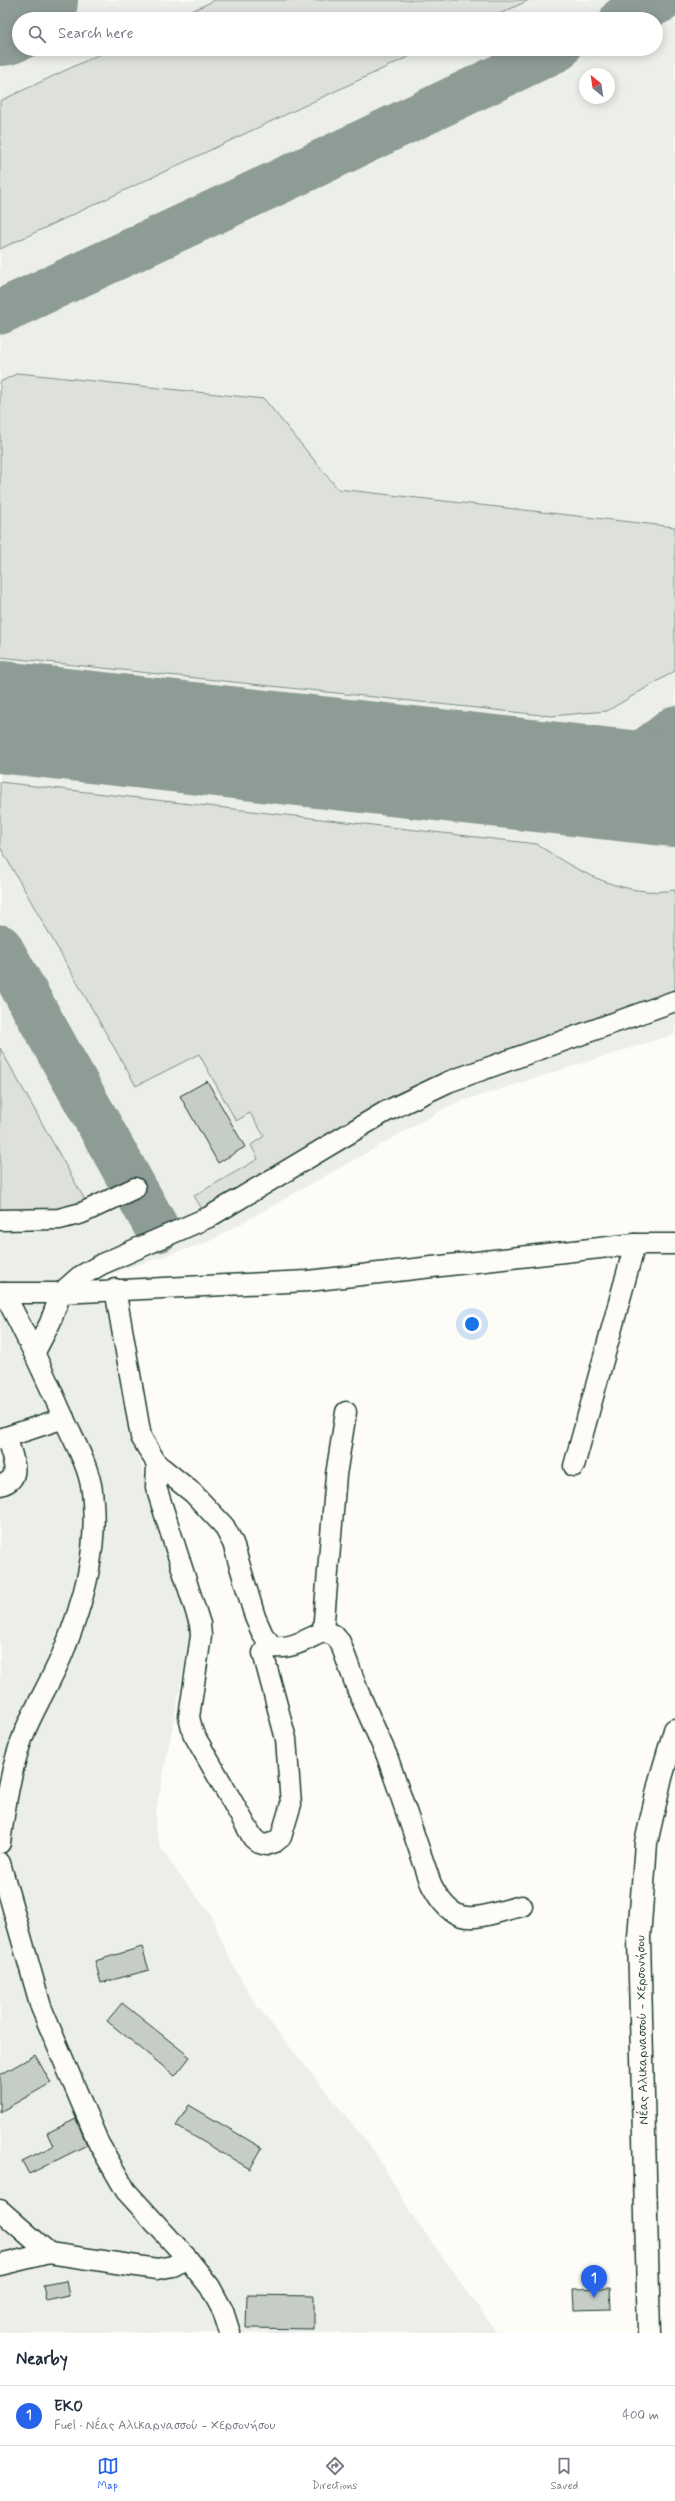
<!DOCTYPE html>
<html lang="en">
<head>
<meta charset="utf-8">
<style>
	:root { --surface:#fff; --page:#f6f6f7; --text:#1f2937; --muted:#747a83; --line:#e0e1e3; --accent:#2563eb }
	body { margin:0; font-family:Mynerve,sans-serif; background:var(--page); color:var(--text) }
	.compass { position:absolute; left:579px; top:68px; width:36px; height:36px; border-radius:50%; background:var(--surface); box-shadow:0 2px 10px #0003; rotate:330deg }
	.you { position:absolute; left:472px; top:1324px; width:14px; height:14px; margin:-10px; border:3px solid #fff; border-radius:50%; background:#1a73e8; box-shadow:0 0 0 6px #1a73e833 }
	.badge { display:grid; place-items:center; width:26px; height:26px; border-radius:50%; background:var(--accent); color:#fff; font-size:13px; font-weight:700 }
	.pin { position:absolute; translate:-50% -33px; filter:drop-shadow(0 1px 2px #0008) }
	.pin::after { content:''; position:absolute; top:21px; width:14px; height:12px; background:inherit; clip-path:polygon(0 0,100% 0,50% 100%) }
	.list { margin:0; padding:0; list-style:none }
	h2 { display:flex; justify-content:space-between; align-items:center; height:52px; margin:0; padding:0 16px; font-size:17px }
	h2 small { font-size:13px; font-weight:400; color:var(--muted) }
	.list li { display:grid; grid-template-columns:26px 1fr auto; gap:12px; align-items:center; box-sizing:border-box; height:60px; padding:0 16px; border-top:1px solid var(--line) }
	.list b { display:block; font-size:15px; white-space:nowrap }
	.list p { margin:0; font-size:13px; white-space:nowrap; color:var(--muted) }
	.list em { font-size:13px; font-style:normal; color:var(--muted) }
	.icon { flex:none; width:22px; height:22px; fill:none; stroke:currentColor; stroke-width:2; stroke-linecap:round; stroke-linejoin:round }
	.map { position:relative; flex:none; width:675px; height:2333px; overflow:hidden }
	.search { position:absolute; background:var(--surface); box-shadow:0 2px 10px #0003; left:12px; right:12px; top:12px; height:44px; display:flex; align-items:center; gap:10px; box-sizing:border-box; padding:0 14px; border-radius:22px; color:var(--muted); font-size:15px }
	.sheet { height:112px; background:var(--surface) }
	nav { display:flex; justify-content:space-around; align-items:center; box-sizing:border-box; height:56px; border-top:1px solid var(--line); background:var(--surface); font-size:11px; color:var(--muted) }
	nav a { display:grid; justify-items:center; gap:2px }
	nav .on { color:var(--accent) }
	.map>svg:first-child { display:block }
</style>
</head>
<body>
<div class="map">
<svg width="675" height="2333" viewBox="0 0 675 2333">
	<rect width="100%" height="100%" fill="#fdfcf7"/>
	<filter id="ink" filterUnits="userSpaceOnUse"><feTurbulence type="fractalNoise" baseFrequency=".025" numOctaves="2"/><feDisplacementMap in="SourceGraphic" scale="8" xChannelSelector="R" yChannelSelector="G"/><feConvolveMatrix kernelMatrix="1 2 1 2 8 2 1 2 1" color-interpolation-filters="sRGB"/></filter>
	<g filter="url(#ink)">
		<path fill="#eceee9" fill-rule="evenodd" d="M0,0H675V1034L453,1104L208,1242L104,1276L98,1283L101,1301L108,1307L133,1441L193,1621L156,1811L155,1827L160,1846L172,1865L211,1915L231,1962L256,2005L374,2151L411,2213L497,2333H0ZM19,19H656V49H19ZM585,74H609V98H585Z"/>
		<g fill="#dde0db" stroke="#7e8e88">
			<path d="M215,0H529L489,19H175Z"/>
			<path d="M111,49H425L0,249V101Z"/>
			<path d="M18,373L264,399L338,489L675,527V671L607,711L551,716L0,657V382Z"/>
			<path d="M0,782L537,844C577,872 625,898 675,890V990L434,1077L396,1094L225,1198L202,1209L194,1196L258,1159L251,1145L264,1136L250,1113L236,1121L199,1054L136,1086L0,847Z"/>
			<path d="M0,1048L85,1200L57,1211L0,1212Z"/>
		</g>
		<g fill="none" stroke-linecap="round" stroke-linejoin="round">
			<g stroke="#8e9c96" stroke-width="45">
				<path d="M622,19L662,0"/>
				<path d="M0,312L315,165L558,49"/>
				<path d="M579,781C617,770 645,753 675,728"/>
				<path d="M0,947L158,1230"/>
			</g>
			<g stroke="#8e9c96" stroke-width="112">
				<path d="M0,10L22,0"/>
				<path d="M0,717L675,791"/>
			</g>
		</g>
		<g fill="#c6cdc7" stroke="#1f3d34">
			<path d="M207,1081L245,1147L218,1163L180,1096Z"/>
			<path d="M142,1947L149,1970L101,1983L95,1961Z"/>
			<path d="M122,2003L190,2057L175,2076L107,2021Z"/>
			<path d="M35,2055L51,2083L0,2112V2075Z"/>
			<path d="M189,2105L262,2148L250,2169L176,2126Z"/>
			<path d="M76,2119L87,2145L29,2174L22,2161L53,2146L47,2133Z"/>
			<path d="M66,2281L69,2296L46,2301L43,2285Z"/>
			<path d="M610,2288L611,2309L574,2310L573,2289Z"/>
			<path d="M247,2295L314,2296V2329L246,2328Z"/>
		</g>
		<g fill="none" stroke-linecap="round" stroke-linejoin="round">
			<g stroke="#1f3d34" stroke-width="23">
				<g id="minor">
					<path d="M0,1220L59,1219L82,1213L135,1188"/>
					<path d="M115,1289L141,1437L157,1464L193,1493L224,1526L233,1543L255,1617L263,1635L273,1647C293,1649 304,1640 323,1632L334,1635L340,1642L358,1691L387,1756L431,1884C456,1933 477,1916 522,1906"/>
					<path d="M0,1293H61L308,1281L635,1244H675"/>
					<path d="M35,1352L50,1323L61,1293L79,1277L102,1264L209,1217L385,1112L448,1082L675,1001"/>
					<path d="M0,1439L64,1418"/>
					<path d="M157,1464L156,1487L200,1624L201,1636L189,1717L193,1733L253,1838L259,1843L266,1845L275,1842L281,1837L291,1804L286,1739L263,1653L269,1643"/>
					<path d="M574,1466L635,1244"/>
					<path d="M0,1485C25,1479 11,1456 7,1438"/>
					<path d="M323,1632L336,1475L346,1412"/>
					<path d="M0,1843C5,1806 11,1766 25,1731C36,1705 51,1681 62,1655C84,1602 99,1549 92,1491C89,1467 75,1443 65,1421C46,1377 26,1335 4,1293"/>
					<path d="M0,1863L41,2007L99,2144L126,2191L187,2258L210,2287L223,2311L230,2333"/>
					<path d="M0,2210L49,2253"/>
					<path d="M0,2265L49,2253L157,2269L173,2266L187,2258"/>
				</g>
			</g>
			<g stroke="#1f3d34" stroke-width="25">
				<path id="major" d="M649,2333L639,1938L646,1843L660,1781L675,1730"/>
			</g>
			<use href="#minor" stroke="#fdfcf7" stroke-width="20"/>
			<use href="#major" stroke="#fdfcf7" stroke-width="22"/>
		</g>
	</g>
	<g text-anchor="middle" stroke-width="3" stroke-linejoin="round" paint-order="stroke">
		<g font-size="13" fill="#1f3d34" stroke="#fdfcf7">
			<text transform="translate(641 2030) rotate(-91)" y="5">Νέας Αλικαρνασσού - Χερσονήσου</text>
		</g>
	</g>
</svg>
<svg class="compass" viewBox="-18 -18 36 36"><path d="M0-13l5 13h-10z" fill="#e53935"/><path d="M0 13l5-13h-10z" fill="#747a83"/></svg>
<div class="you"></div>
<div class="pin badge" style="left:594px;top:2298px">1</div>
<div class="search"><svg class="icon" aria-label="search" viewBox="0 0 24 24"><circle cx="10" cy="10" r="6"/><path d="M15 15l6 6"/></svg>Search here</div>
</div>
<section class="sheet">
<h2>Nearby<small></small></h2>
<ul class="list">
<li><span class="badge">1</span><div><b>EKO</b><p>Fuel · Νέας Αλικαρνασσού - Χερσονήσου</p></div><em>400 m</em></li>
</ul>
</section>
<nav>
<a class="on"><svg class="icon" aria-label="map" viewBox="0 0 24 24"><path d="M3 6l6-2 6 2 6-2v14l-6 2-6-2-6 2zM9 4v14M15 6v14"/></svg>Map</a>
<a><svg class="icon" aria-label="directions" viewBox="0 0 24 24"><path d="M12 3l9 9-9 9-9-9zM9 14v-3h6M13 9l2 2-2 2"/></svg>Directions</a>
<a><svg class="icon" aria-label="saved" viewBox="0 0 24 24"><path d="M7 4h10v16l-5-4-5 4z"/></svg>Saved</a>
</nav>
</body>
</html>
